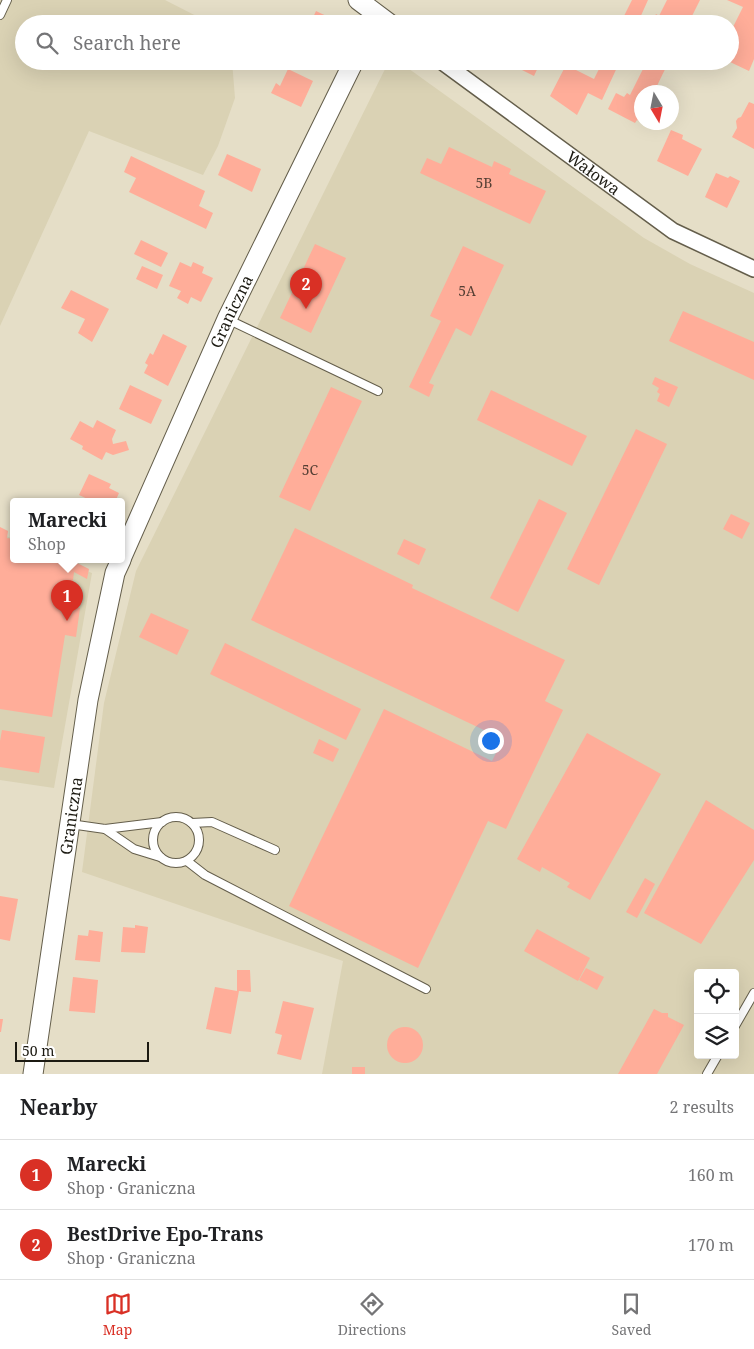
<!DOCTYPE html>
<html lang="en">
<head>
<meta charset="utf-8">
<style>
	:root { --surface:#fff; --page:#f6f6f6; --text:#202124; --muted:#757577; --line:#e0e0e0; --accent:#d93025 }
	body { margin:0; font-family:"Noto Serif",serif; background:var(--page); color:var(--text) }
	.controls { position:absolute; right:15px; bottom:15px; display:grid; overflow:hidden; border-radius:5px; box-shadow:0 5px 20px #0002 }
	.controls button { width:45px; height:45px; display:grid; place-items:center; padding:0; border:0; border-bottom:1px solid var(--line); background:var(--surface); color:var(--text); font:25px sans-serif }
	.compass { position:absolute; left:634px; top:85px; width:45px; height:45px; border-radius:50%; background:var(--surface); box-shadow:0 5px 20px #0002; rotate:170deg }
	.scale { position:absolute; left:15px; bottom:12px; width:134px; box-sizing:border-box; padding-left:5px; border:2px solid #1c1a12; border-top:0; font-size:14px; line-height:18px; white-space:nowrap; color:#1c1a12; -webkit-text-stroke:4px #fff; paint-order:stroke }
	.you { position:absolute; left:490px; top:740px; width:18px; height:18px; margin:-12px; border:4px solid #fff; border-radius:50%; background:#1a73e8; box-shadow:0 0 0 8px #1a73e833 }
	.badge { display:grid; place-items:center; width:32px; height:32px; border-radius:50%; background:var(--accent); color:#fff; font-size:16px; font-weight:700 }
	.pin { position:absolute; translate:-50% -41px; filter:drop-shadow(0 1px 2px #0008) }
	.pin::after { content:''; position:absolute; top:26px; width:18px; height:15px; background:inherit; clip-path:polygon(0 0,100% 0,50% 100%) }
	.popup { position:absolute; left:10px; top:498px; width:115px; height:65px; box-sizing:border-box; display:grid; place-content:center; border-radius:5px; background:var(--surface); filter:drop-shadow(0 1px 4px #0005); font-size:16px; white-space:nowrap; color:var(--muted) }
	.popup b { font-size:19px; color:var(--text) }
	.popup::after { content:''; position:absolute; left:50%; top:100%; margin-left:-10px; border:10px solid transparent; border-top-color:var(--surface) }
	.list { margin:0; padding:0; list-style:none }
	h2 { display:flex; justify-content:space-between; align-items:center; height:65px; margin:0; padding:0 20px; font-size:21px }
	h2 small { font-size:16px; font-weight:400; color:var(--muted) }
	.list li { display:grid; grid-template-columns:32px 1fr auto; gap:15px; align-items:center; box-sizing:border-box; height:70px; padding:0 20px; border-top:1px solid var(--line) }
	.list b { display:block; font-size:19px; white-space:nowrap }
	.list p { margin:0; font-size:16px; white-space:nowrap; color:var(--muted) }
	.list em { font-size:16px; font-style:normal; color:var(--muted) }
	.icon { flex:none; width:28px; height:28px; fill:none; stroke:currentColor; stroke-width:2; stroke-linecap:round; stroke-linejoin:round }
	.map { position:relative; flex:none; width:754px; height:1074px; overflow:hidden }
	.search { position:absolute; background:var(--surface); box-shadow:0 5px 20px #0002; left:15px; right:15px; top:15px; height:55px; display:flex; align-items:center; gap:12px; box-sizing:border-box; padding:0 18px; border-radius:28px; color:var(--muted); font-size:19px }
	.sheet { height:205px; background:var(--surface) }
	nav { display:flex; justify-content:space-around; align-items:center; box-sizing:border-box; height:70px; border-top:1px solid var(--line); background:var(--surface); font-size:14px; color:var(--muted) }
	nav a { display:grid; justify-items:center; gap:2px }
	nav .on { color:var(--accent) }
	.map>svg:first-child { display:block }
</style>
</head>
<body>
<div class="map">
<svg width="754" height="1074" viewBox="0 0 754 1074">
	<rect width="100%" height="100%" fill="#e5dec7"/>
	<g fill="#dad2b4" fill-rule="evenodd">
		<path d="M0,0H165L212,24H24V61H232L235,98L218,146L203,175L89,131L0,326Z"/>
		<path d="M389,61H398L644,238L690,264L754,293V1074H322L343,961L82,872L104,703L136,571ZM698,973H735V1055H698Z"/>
		<path d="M0,533L13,539V560H61L92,573L54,788L0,780Z"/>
	</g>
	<g fill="#ffad99">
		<path d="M632,0H648L639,20L636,18L633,24H620Z"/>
		<path d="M667,0H700L688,24H643L646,19L652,22L656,14L659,16Z"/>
		<path d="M727,0H754V59L749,71L730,62V28L733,27L743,7Z"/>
		<path d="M316,11L343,24H310Z"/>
		<path d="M268,61H285L282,68Z"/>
		<path d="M504,61H541L534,76Z"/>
		<path d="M603,61H620L602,100L588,93L577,115L550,96L566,65L594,79Z"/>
		<path d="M647,61H669L654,92H642V119L640,121L637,120L635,123L608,109L616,93L624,97L627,93L630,95Z"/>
		<path d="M288,69L313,81L301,107L271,93L276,83L280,86Z"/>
		<path d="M749,102L754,104V149L732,137L737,128L736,121L738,118L741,117Z"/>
		<path d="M671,130L683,135L682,139L702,149L688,176L657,161Z"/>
		<path d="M449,147L492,167L494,161L511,169L509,174L546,191L530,224L420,173L427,158L441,164Z"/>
		<path d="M227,154L261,169L252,192L218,175Z"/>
		<path d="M131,156L205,191L199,206L213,213L206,229L129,192L136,178L124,172Z"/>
		<path d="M716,173L728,178L730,176L740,181L727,208L705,197Z"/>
		<path d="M141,240L168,253L161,267L134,254Z"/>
		<path d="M315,244L346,258L311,333L280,318Z"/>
		<path d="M463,246L504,265L471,336L456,328L429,383L434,385L429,397L409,387L441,321L430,316Z"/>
		<path d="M180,262L191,267L193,262L204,267L202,273L213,278L201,302L191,297L188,304L177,298L181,291L169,286Z"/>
		<path d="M142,266L163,275L157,289L136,279Z"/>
		<path d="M71,290L109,309L92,342L78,333L85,319L61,308Z"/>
		<path d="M683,311L754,342V380L669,341Z"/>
		<path d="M163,334L187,346L168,386L144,373L148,365L145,363L150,353L153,355Z"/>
		<path d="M655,377L678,387L669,407L657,401L660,394L657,392L659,388L652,384Z"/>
		<path d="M130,385L162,400L151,424L119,409Z"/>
		<path d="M331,387L362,401L310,511L279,497Z"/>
		<path d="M491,390L587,436L572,466L477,420Z"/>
		<path d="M97,420L116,430L112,439L113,444L126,441L129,450L113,455L106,452L102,460L82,449L83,446L70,439L80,421L93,428Z"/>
		<path d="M636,429L667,444L599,585L567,569Z"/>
		<path d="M89,474L111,484L109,488L119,493L115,502H94L79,495Z"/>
		<path d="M539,499L567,513L518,612L490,598Z"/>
		<path d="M731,514L750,523L742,539L723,529Z"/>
		<path d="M0,527L8,531L7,538L13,539V560H71L89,569L87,579L74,572L69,610L73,611V607L80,608L76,637L65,635L52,717L0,709Z"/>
		<path d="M295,528L413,585L412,588L565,660L545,701L563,710L506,829L488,821L418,968L289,906L384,709L492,761L503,739L251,620Z"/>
		<path d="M404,539L426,549L419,565L397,554Z"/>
		<path d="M151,613L189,630L177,655L139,637Z"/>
		<path d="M225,643L361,709L346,740L210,674Z"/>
		<path d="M2,730L45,737L39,773L0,767V741Z"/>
		<path d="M587,733L661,774L590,900L567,887L570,883L542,867L540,872L517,859Z"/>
		<path d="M319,739L339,749L333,762L313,753Z"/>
		<path d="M706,800L754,830V860L701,944L644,913Z"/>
		<path d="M645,878L655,884L637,918L626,912Z"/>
		<path d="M0,896L18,899L10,941L0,939Z"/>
		<path d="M135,925L148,927L145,953L121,952L123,927L135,928Z"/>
		<path d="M537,929L590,958L578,981L524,951Z"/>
		<path d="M89,930L103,932L100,962L75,960L78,935L88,936Z"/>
		<path d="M586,968L604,977L597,990L579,980Z"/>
		<path d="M237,970H250L251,992L239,991L231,1034L206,1029L215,987L237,991Z"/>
		<path d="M73,977L98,980L95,1013L69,1011Z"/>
		<path d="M283,1001L314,1008L301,1060L277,1054L282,1035L275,1033Z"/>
		<path d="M654,1009L662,1013H668V1017L684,1025L657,1074H618Z"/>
		<path d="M0,1019H3L1,1032H0Z"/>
		<circle cx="405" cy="1045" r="18"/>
		<rect x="352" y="1067" width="13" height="7"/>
	</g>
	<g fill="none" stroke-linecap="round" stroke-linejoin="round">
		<g stroke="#645e4b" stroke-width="10">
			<g id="service">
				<path d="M0,15L7,0"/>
				<path d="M227,319L378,391"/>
				<circle cx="176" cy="840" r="23"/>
				<path d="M192,823L212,822L275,850"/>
				<path d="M70,824L105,829L162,822"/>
				<path d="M105,829L134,849L160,857"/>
				<path d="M187,861L205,875L426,989"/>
				<path d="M735,1026L754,993"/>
				<path d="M707,1074L718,1055"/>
			</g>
		</g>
		<g stroke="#645e4b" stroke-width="18">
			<g id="minor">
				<path id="s1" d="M441,61L673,231L754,269"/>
			</g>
		</g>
		<g stroke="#645e4b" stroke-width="21">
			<g id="tertiary">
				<path d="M358,0L390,24"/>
				<path id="s2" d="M121,559L227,319L354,61"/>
				<path id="s3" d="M33,1074L88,700L115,573L121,560"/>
			</g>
		</g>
		<use href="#service" stroke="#fff" stroke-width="8"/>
		<use href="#minor" stroke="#fff" stroke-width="15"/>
		<use href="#tertiary" stroke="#fff" stroke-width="19"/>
	</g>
	<g text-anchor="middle" stroke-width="4" stroke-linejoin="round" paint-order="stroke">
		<g font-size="14" fill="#553f34">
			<text x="484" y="188">5B</text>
			<text x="467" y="296">5A</text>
			<text x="310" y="475">5C</text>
		</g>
		<g font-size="16" fill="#1c1a12" stroke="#fff">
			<text dy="6" stroke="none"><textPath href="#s1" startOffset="189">Wałowa</textPath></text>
			<text dy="6" stroke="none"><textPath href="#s2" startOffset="271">Graniczna</textPath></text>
			<text dy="6" stroke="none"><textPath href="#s3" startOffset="261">Graniczna</textPath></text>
		</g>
	</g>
</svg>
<div class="controls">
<button><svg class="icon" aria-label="locate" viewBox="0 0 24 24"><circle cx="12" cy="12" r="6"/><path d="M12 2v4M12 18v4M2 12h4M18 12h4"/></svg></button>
<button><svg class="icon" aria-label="layers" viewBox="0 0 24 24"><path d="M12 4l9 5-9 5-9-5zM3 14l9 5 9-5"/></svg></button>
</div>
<svg class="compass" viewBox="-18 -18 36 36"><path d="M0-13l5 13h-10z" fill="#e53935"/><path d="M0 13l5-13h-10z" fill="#757577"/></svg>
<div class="scale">50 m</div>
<div class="you"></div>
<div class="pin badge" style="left:67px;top:621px">1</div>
<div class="popup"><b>Marecki</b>Shop</div>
<div class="pin badge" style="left:306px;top:309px">2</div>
<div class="search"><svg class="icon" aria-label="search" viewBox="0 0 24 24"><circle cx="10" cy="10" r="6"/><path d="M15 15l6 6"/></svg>Search here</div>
</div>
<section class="sheet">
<h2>Nearby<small>2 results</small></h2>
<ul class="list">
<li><span class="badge">1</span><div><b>Marecki</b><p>Shop · Graniczna</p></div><em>160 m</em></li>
<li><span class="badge">2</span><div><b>BestDrive Epo-Trans</b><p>Shop · Graniczna</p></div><em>170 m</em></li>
</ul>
</section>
<nav>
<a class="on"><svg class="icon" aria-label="map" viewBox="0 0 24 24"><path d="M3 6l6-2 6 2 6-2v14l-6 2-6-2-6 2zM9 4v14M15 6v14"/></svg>Map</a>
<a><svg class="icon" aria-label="directions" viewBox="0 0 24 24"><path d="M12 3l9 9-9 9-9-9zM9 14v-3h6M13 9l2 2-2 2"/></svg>Directions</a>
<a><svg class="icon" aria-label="saved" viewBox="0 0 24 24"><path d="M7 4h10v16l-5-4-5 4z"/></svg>Saved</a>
</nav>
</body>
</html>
